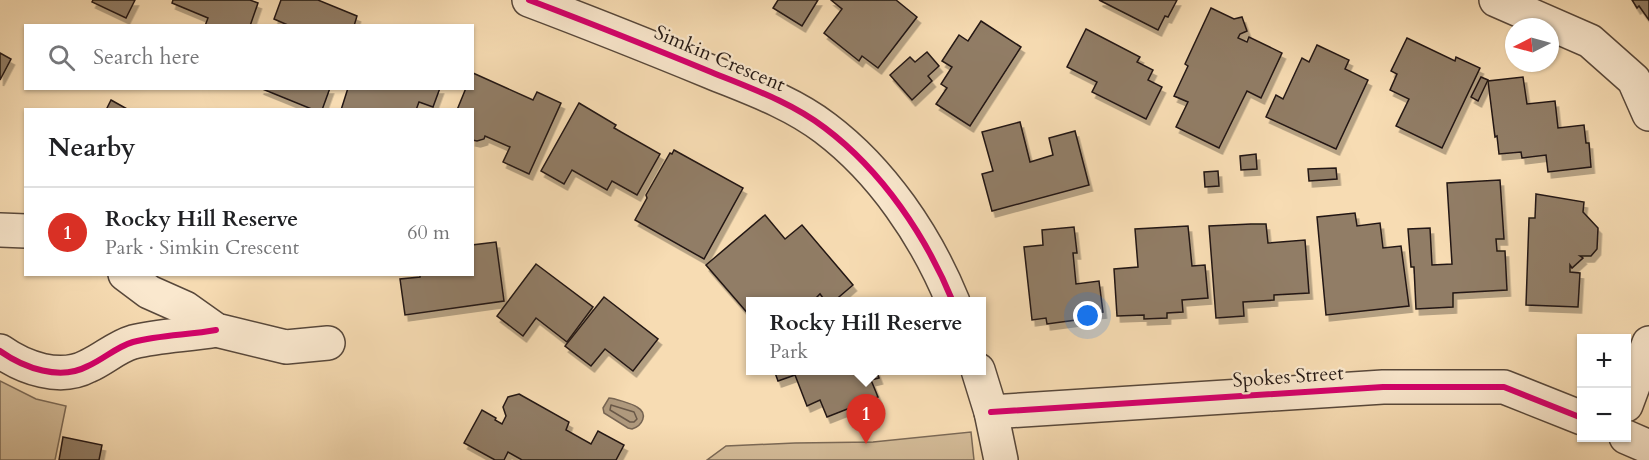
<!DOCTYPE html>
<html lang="en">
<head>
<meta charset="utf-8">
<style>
	:root { --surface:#fff; --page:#f6f6f6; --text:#202124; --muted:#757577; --line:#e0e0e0; --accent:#d93025 }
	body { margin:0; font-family:Cardo,serif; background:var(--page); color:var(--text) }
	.controls { position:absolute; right:18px; bottom:18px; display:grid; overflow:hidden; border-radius:0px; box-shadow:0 2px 4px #0004 }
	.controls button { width:54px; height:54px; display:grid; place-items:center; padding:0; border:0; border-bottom:2px solid var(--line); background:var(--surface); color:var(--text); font:30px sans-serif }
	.compass { position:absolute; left:1505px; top:18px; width:54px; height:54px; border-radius:50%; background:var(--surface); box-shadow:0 2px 4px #0004; rotate:264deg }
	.you { position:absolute; left:1088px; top:316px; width:21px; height:21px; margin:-15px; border:4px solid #fff; border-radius:50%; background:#1a73e8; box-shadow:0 0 0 9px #1a73e833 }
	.badge { display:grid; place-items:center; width:39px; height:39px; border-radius:50%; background:var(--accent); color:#fff; font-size:20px; font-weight:700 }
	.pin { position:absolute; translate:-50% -50px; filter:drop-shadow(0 2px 3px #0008) }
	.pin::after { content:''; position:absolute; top:32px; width:21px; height:18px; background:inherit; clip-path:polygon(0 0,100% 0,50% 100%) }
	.popup { position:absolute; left:746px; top:297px; width:240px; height:78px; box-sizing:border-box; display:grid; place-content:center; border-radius:0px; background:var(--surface); filter:drop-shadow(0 2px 4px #0005); font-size:20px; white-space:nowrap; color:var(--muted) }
	.popup b { font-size:22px; color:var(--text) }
	.popup::after { content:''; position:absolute; left:50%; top:100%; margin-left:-12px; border:12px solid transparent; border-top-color:var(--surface) }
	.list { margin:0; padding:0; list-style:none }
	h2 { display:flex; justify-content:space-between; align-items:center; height:78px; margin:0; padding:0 24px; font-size:26px }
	h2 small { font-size:20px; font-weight:400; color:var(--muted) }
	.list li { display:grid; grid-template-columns:39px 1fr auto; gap:18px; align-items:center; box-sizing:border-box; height:90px; padding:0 24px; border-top:2px solid var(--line) }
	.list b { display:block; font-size:22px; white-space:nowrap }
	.list p { margin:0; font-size:20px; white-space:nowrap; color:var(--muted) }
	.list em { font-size:20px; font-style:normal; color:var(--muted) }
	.icon { flex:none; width:33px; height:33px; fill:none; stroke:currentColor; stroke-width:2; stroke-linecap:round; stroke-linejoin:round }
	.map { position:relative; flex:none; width:1649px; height:460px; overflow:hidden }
	.search { position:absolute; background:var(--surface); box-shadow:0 2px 4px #0004; left:24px; top:24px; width:450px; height:66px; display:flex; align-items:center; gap:15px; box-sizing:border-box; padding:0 21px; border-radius:0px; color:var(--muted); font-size:22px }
	.panel { position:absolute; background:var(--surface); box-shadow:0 2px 4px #0004; left:24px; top:108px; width:450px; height:168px; border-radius:0px }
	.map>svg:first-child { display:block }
</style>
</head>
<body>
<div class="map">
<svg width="1649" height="460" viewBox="0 0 1649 460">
	<defs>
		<filter id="shadow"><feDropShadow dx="3.5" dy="6" stdDeviation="0" flood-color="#0004"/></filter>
	</defs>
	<rect width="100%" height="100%" fill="#f7dcb3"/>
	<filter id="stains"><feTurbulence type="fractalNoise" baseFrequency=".00333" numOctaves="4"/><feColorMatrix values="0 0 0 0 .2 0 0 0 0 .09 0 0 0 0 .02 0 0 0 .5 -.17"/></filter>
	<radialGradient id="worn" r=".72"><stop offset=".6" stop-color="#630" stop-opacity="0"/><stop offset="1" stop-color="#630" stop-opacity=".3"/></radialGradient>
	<g fill="#d3bb98" stroke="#7b6956" stroke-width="1.5">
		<path d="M0,381L36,399L66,406L55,460H0Z"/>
		<path d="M971,432L974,460H707L726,446L795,443L873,442Z"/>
	</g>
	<path fill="#af997d" stroke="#776553" stroke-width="1.5" d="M609,398C613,398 633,404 637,407C649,414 642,426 632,429L628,428L604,413L603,408Z"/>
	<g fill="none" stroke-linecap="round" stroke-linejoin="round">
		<path stroke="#695848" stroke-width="1.5" d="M611,405L634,412L637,419L634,422H630L610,410Z"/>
	</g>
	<g fill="#917d66" stroke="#231713" stroke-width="1.5" filter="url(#shadow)">
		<path d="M93,0H135L126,18L92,2Z"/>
		<path d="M173,0H250L258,3L250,26H205L208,18L172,3Z"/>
		<path d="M281,0H318L357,16L354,26H290L274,19Z"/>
		<path d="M778,0H818L802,26L773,8Z"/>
		<path d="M831,0H896L917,17L878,68L862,56L859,61L824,33L842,9Z"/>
		<path d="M1099,0H1177L1168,17L1165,16L1158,30Z"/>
		<path d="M1632,0H1649V20L1639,6L1637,8Z"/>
		<path d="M1211,8L1234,19L1242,17L1247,31L1240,34L1238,38L1247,42L1249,37L1282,53L1261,98L1247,91L1219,148L1176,127L1188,102L1174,96L1188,66L1185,64Z"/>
		<path d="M981,21L1021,47L970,126L936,104L947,88L941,84L952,67L942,61L959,35L968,41Z"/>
		<path d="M1086,29L1140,57L1137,62L1153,70L1148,80L1162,87L1146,119L1092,92L1097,82L1067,67Z"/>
		<path d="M1407,38L1455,61L1456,57L1480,68L1442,148L1396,126L1409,99L1390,90L1397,74L1391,71Z"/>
		<path d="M1317,45L1349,60L1345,69L1368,80L1336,149L1266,117L1276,95L1283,99L1302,58L1309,62Z"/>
		<path d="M927,52L939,66L928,76L932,81L912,100L890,75L910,57L915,62Z"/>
		<path d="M0,53L11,59L0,80Z"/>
		<path d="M473,73L533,100L537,92L561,103L529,174L503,162L510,147L485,136L484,139L477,141L472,140V110H457L466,88H472Z"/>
		<path d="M1481,77L1488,80L1478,101L1471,97Z"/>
		<path d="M1523,77L1527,104L1555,101L1558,128L1584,125L1586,143H1589L1591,167L1548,172L1546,155L1522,158L1521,152L1499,154L1497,136L1495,137L1488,81Z"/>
		<path d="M260,88H330L322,110H314Z"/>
		<path d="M348,88H440L433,107L419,102L416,110H341Z"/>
		<path d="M111,100L129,110H106Z"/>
		<path d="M579,103L616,125L614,128L660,154L637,195L612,181L607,190L572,170L564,184L541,171Z"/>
		<path d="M1020,122L1030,162L1053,155L1049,138L1075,131L1089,185L992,211L982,174L993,171L982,132Z"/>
		<path d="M674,150L743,188L704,259L635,220L647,198L646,195L670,153L672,154Z"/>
		<path d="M1256,154L1257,169L1241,170L1240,156Z"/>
		<path d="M1336,168L1337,179L1309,181L1308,169Z"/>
		<path d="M1218,171L1219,186L1205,187L1204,172Z"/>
		<path d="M1500,180L1504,239H1496L1497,251H1505L1507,290L1453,293V307L1416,309L1414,267H1411L1408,229L1430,228L1432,265L1452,264L1447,183Z"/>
		<path d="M1536,194L1584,202L1583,212L1598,228L1597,249L1591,256H1580L1583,258L1572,268L1570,265V272L1580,273L1578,307L1526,305L1529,218H1535Z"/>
		<path d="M1355,213L1357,226L1380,223L1383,248L1401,246L1409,306L1326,315L1317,217Z"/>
		<path d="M765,215L785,239L802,225L853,285L833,302H826L820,294L812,302H750V316L706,265Z"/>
		<path d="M1251,224H1266L1268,243L1305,240L1309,293L1274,295V300L1243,302L1244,316L1216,318L1209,226Z"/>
		<path d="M1188,226L1192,266L1205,265L1208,298L1182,300L1183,312L1167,313V318L1144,319V315L1117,316L1114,269L1138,267L1135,229Z"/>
		<path d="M1074,227L1077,253H1073L1076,284L1099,281L1103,312L1075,315L1076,320L1047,324L1046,318L1032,320L1024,247L1043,245L1042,230Z"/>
		<path d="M496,242L504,301L405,315L400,279L420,277V274H472V245Z"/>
		<path d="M536,264L593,307L567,342L536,318L523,336L497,316Z"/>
		<path d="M604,297L658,339L633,371L605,349L591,366L565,346Z"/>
		<path d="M774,370H876L879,378L871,380L878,397L827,417L820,400L807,406L795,375L778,381Z"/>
		<path d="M519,394L569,422L566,430L591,444L598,431L624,445L616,460H522L508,452L504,460H495L464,443L482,410L496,418L495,420L502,424L506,416L503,407L508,397Z"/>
		<path d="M63,437L102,445L99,460H59Z"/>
	</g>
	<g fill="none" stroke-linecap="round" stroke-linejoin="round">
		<g stroke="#58483b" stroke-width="36">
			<g id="street">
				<path d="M529,0C590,23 650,47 711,72C750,88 791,102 825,128C882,171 926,236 953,302"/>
				<path d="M1496,0L1590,41L1634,80L1649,114"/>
				<path d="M0,230L26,231"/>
				<path d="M125,274L149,292L185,308L216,330L286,347L328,343"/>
				<path d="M0,351C24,368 60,381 88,366C104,359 116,347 133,342C160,335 189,335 216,330"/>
				<path d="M978,370L991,412L1001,460"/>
				<path d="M1626,405L1649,343"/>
				<path d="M991,412L1383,387H1504L1582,418"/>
				<path d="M1626,437L1649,447"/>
			</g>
		</g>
		<use href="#street" stroke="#fae8ce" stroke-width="33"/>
		<g stroke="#fae8ce" stroke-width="10">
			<g id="cycleway">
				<path d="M529,0C590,23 650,47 711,72C750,88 791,102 825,128C882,171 926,236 953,302"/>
				<path d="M0,351C24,368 60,381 88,366C104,359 116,347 133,342C160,335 189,335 216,330"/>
				<path d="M991,412L1383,387H1504L1582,418"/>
			</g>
		</g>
		<use href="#cycleway" stroke="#d6006c" stroke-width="6"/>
	</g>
	<g text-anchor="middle" stroke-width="4.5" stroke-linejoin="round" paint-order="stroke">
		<g font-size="20" fill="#231713" stroke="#fae8ce">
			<text transform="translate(720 58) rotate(23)" y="7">Simkin Crescent</text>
			<text transform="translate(1288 376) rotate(-4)" y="7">Spokes Street</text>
		</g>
	</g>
	<rect width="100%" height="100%" filter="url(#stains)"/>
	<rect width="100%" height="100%" fill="url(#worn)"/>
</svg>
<div class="controls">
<button>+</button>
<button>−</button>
</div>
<svg class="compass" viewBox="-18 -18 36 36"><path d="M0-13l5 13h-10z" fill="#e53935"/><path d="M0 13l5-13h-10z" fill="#757577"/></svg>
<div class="you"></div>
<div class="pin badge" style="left:866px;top:444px">1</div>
<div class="popup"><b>Rocky Hill Reserve</b>Park</div>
<div class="search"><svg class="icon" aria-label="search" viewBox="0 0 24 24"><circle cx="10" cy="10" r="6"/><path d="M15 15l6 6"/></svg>Search here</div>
<section class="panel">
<h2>Nearby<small></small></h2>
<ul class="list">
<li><span class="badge">1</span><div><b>Rocky Hill Reserve</b><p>Park · Simkin Crescent</p></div><em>60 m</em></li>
</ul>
</section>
</div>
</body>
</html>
